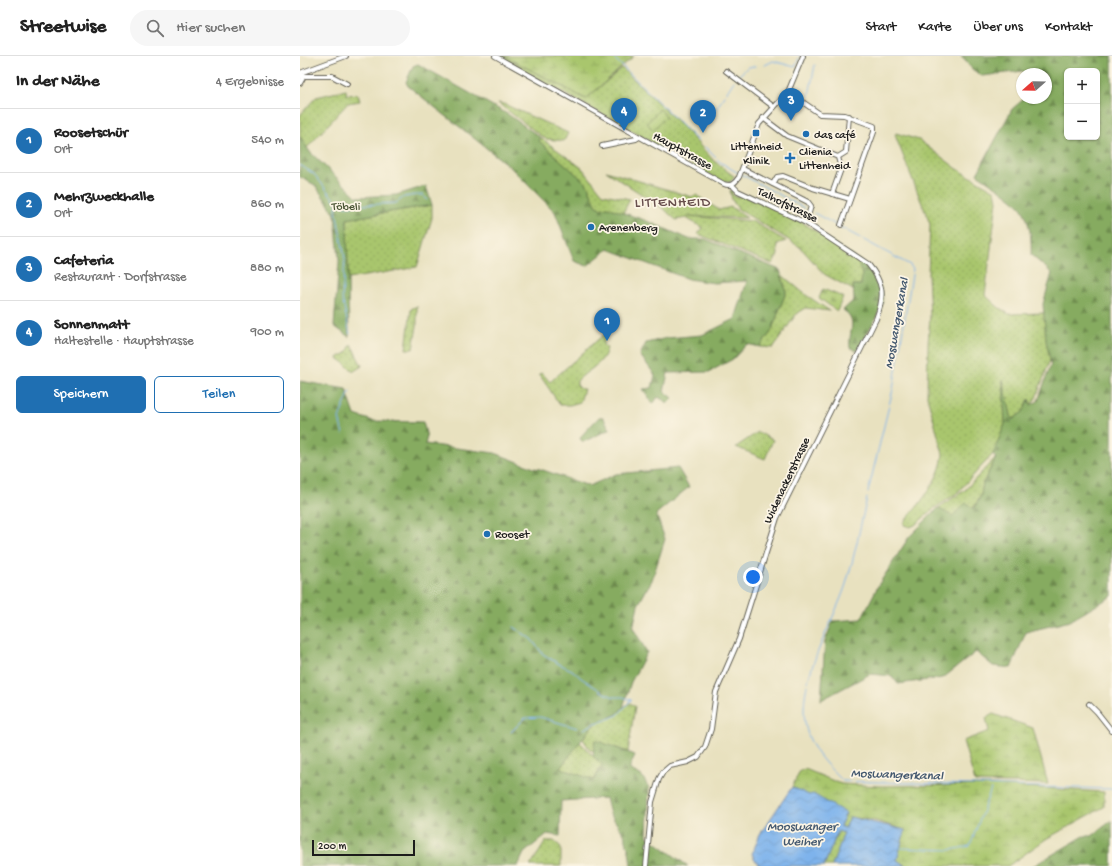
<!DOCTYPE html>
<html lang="de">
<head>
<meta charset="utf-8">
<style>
	:root { --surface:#fff; --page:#f6f6f6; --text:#222; --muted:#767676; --line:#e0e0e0; --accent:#1f6fb2 }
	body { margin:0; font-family:"Gochi Hand",sans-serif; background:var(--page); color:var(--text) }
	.controls { position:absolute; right:12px; top:12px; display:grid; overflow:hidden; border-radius:6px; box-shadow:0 1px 3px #0004 }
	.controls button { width:36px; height:36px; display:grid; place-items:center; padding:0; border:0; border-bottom:1px solid var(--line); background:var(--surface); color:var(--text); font:20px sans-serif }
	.compass { position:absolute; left:716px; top:12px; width:36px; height:36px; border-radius:50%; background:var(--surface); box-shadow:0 1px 3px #0004; rotate:250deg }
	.scale { position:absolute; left:12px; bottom:10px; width:103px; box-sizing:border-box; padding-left:4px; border:2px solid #1c1c1c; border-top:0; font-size:11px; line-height:14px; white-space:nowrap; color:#1c1c1c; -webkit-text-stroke:3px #fcf5e5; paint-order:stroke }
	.you { position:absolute; left:453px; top:521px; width:14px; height:14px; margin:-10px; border:3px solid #fff; border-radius:50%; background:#1a73e8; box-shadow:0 0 0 6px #1a73e833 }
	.badge { display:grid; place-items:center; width:26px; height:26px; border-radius:50%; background:var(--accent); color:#fff; font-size:13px; font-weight:700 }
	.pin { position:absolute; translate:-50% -33px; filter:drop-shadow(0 1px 2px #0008) }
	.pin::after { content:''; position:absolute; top:21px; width:14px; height:12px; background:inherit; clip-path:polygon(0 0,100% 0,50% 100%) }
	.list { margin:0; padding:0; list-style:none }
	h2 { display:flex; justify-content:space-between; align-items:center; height:52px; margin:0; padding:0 16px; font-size:17px }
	h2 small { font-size:13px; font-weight:400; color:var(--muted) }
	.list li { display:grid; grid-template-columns:26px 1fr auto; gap:12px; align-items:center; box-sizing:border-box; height:64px; padding:0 16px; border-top:1px solid var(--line) }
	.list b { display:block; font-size:15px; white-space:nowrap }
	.list p { margin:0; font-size:13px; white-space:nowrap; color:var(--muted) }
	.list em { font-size:13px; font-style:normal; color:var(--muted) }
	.actions { display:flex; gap:8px; padding:12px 16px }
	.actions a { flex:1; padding:9px 0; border:1px solid var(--accent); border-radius:6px; text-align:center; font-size:14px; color:var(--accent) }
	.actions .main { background:var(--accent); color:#fff }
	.icon { flex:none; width:22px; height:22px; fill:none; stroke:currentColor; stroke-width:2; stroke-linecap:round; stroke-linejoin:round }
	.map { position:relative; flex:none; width:812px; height:810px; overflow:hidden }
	header { display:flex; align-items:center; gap:24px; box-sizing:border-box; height:56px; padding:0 20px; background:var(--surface); border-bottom:1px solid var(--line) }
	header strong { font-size:19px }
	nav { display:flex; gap:22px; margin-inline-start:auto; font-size:14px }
	.search { width:280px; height:36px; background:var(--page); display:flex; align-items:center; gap:10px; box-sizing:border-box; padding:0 14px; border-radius:22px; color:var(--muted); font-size:15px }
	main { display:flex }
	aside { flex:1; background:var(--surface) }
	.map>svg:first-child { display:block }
</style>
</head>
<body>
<header>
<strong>Streetwise</strong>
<div class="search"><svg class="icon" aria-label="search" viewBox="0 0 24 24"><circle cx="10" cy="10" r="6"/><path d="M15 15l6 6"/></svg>Hier suchen</div>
<nav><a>Start</a><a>Karte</a><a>Über uns</a><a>Kontakt</a></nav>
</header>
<main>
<aside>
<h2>In der Nähe<small>4 Ergebnisse</small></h2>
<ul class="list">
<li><span class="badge">1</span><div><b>Roosetschür</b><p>Ort</p></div><em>540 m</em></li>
<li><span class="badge">2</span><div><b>Mehrzweckhalle</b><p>Ort</p></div><em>860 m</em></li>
<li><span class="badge">3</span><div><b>Cafeteria</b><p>Restaurant · Dorfstrasse</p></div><em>880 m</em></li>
<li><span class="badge">4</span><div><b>Sonnenmatt</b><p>Haltestelle · Hauptstrasse</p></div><em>900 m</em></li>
</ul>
<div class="actions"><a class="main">Speichern</a><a>Teilen</a></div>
</aside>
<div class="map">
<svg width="812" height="810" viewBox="0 0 812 810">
	<defs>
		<pattern id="grass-dots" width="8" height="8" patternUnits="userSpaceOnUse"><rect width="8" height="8" fill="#a9c66d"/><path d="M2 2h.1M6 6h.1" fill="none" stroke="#91aa5e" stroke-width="1.8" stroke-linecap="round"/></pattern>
		<pattern id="forest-firs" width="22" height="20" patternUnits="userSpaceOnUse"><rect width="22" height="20" fill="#86ab60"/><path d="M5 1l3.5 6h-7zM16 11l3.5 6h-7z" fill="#6d8a4e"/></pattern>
		<pattern id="wetland-marsh" width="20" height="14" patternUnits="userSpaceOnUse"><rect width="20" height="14" fill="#a9c66d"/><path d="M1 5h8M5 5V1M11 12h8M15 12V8" fill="none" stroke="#91aa5e"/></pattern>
		<pattern id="cemetery-stones" width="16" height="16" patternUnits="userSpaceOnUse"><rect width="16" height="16" fill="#a9c66d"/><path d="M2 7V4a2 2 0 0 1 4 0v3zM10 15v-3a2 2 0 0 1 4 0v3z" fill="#91aa5e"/></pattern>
		<pattern id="water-waves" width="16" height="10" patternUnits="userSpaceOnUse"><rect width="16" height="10" fill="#7eb3ec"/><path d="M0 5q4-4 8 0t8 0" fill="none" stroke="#6c99ca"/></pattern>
	</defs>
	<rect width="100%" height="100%" fill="#fcf5e5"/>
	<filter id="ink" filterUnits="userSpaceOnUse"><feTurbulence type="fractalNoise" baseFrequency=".025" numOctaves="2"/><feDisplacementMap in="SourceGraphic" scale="8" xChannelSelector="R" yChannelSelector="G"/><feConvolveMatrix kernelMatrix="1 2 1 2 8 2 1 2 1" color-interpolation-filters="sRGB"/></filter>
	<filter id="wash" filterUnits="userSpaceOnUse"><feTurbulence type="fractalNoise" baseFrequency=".012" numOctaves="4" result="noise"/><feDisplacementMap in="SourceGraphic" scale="16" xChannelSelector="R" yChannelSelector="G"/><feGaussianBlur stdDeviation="0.9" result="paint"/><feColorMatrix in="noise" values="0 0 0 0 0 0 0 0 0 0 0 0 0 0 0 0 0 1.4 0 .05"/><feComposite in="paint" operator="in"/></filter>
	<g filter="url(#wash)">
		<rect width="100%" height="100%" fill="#e8e1bf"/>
		<g fill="url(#grass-dots)" stroke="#627144">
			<path d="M198,0H204L286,43L322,12L382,70L414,105L435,121L430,126H423Z"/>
			<path d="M46,34L47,39L58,38L60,45L48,47L7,92L0,81V59L16,41Z"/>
			<path d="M198,47L204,48L268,77L264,85L246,83L241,80Z"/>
			<path d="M596,77L619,84L656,112L695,135L697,145L685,239L698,251L709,258L744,257L750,304L736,342L731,349L729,343L723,356L712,364L703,326L705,368L693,398L656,438L636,451L615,469L610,471L604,469V466C620,448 641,422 643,398L627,340L628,288L630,260L628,219L630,168L595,79Z"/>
			<path d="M241,82L282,112L303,138L330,143L323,157L307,151L301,153L296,149L287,128L238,85Z"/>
			<path d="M306,115L392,141L396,139L419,154L431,151L447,162L387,160L452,165L486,185L477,188L478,199L472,208L398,178L403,172L386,162L376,164L364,153Z"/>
			<path d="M430,134L433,135L432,138L437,141L439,139H443L499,164L562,206L559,210L562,218L561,229H553V234L524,218L500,191L438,153L432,144Z"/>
			<path d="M132,149V162L117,211L48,223L47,163Z"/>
			<path d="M482,219L506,239L530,255L505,252L497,257L473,292L460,291L471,276L486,236Z"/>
			<path d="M117,250V270L113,293H106L111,253Z"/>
			<path d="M303,279L306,280L303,289L307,292C304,309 288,313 277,325V329L281,333H284L280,346L270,349H260L239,318L242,317L250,326Z"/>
			<path d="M51,288L62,310L54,315C47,312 44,305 37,302L47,297Z"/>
			<path d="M458,376L473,384L465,403L436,391Z"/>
			<path d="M696,401L683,427L681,439L673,453L666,447L652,461L638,452L665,434Z"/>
			<path d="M330,647L335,650L328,696L295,684L294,695L290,694L283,683L294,668L317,658L323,651Z"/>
			<path d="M280,686L302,709L294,724L260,712Z"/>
			<path d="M538,775L544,777L532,810H524Z"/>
			<path d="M246,785H254L261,791V810H230Z"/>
		</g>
		<g fill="url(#forest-firs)" stroke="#51643e" fill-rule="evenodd">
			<path d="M661,0H812V540L770,565L726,576L711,612L693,610L676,596L643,622L598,628L592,620L570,618L521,644L525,585L533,565L561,563L579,528L609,481L638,452L652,460L666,447L674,453L681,439L683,427L696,402L693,398L705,368L703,323L712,364L723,356L729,343L731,349L738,345L751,308L746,285L743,248L752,217L731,199C732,185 730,165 722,153C714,142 689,126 677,118L712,53L725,42H746V18H727L723,15L682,20L672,13ZM767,15H797V81H767Z"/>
			<path d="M118,8L209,59L241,82L239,85L287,128L296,149L301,153L307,151L347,165L389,183H405L480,214L486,236L471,276L460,291L447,288L433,303L409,316L368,317L364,335L373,342L368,347L358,341L353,348L343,333L352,332L355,319L340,299L346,287L367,282L402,279L435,263L447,225L414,227L388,223L308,193L287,210L274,205L255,156L209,110L108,30L106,26L113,10Z"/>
			<path d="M0,81L10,96L57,141L96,139L126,130L132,149L47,163L49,281L34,270L39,205L35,158L15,129L0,121Z"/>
			<path d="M562,206C572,215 584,231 583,246C582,253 562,286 558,294L556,295L550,291C548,275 559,264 543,254L554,244L553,229H561L562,218L559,210Z"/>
			<path d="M0,325L46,333L55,359L73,365L123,366L127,381L125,388L195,397L234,412L240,413L289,430L316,418L378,412L389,431L356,458L365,483L352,524L338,549L333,572L347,596L331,626L323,651L317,658L294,668L260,712L294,724L302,709L293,700L295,684L335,699L329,713L342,720L349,732L347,780L388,810H331L329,795L324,778L310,758L306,742L261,745L260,780L247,778L224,797L218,810H0Z"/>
			<path d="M299,361H303L310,373L283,386L280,383L282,379Z"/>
			<path d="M812,764V810H733L784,780H792Z"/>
		</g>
		<g fill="url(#wetland-marsh)" stroke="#627144">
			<path d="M204,0H334L286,43Z"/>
			<path d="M693,658L733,672L748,728L675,726L663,685L689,675L686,662Z"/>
			<path d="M505,713L541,728L579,730L693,729L804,736V751L746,783L708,810H606L597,804L605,774L576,765L550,761L546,772L540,770L546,757L492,731L500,715Z"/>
		</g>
		<path fill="url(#cemetery-stones)" stroke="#627144" d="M523,233L543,241L537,255L519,242Z"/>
		<path fill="#a9c66d" stroke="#627144" d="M360,53L366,60L353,74L347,67Z"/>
		<path fill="url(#water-waves)" stroke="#4d6884" d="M492,731L509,739L513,738L546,757L540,770L545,772L550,761L605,774L597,804L606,810H532L544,777L538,775L524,810H461L457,807L452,798L460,778Z"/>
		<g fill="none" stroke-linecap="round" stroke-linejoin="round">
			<g stroke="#7eb3ec" stroke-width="1">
				<path d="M312,0L398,85"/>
				<path d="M465,9L473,5L495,11L500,0"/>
				<path d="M437,21L448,11L455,10"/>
				<path d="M509,39L515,9"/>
				<path d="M399,68L409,64L434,25"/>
				<path d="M405,91L420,106L438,117"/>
				<path d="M0,109L14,118L37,147L36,155L45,203L42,242L50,278"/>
				<path d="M441,118L504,152"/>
				<path d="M38,147L44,150L96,147L104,141L116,139H123L127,144"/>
				<path d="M514,157L610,209L613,213L593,333L568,436"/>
				<path d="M43,378L39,362L50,335"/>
				<path d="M567,442C560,470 555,500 546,528C530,577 483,643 515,693C522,705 533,715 543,725L812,733"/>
				<path d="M214,571L231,583L243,598L259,608L272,614L281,622L304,637L314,641H323L331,644"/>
				<path d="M284,673L295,667L301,666L318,659L331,644"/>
				<path d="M211,676L225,662L240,661L277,672"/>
				<path d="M600,792L650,794L670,790L691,733"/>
			</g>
		</g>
	</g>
	<g filter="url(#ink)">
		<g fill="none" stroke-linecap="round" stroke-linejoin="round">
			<g stroke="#636155" stroke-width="6">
				<g id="minor">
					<path d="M195,0L424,128C431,131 435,127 439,121L459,68L488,36L503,0"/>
					<path d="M426,15L474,51"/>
					<path d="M0,17L46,0"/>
					<path d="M0,20H32L47,28"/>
					<path d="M0,27L4,20"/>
					<path d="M488,36L520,58L544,59L574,70V76L541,169"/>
					<path d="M463,62L487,80L538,101L546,96L549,60"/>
					<path d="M302,90L336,83L339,81"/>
					<path d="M443,113L508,146L511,150L506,167"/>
					<path d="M473,128L477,121L483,120L513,132L550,143"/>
					<path d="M532,138L541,113L538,101"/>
					<path d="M789,648L797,656L812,675"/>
					<path d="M346,810L352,746L359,723L363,716L370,710L388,706L398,701L405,691L411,673L416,636L439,583L477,462L576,263C585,240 584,227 568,208L506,167L438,135L432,129"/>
				</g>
			</g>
			<use href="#minor" stroke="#fff" stroke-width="4"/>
		</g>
	</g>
	<g fill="#1f6fb2" stroke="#fcf5e5" stroke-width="1.5">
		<rect x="452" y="73" width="8" height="8" rx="2"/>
		<circle cx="506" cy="78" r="4"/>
		<path d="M488 96h4v4h4v4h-4v4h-4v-4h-4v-4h4z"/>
		<circle cx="291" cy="171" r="4"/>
		<circle cx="187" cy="478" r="4"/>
	</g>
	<g text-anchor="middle" stroke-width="3.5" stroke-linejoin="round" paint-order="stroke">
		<g font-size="12" fill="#1c1c1c" stroke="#fcf5e5" text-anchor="start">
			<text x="514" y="82">das café</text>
			<text x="456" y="94" text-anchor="middle">Littenheid<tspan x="456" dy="14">Klinik</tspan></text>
			<text x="499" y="99">Clienia<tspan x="499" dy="14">Littenheid</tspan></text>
			<text x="299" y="175">Arenenberg</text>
			<text x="195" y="482">Rooset</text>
		</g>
		<g font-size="12" fill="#1c1c1c" stroke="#fcf5e5">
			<text transform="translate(383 94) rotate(29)" y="4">Hauptstrasse</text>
			<text transform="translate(488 148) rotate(26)" y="4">Talhofstrasse</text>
			<text transform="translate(486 424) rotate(-65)" y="4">Widenackerstrasse</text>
		</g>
		<g font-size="12" fill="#4d5838" stroke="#fcf5e5">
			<text x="46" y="154">Töbeli</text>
		</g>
		<g font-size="13" font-style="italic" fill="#43586f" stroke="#fcf5e5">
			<text transform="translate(595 267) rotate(-80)" y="5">Moswangerkanal</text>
			<text transform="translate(597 717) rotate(2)" y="5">Moswangerkanal</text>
			<text x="502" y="774">Mooswanger<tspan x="502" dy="15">Weiher</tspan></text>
		</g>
		<g font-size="14" letter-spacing="1" fill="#684f4d" stroke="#fcf5e5">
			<text x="373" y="150">LITTENHEID</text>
		</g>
	</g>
</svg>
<div class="controls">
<button>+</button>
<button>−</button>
</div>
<svg class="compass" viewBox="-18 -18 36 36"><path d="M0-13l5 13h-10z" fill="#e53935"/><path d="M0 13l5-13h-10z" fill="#767676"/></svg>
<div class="scale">200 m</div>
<div class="you"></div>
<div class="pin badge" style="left:307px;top:285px">1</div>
<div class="pin badge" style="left:403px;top:77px">2</div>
<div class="pin badge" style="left:491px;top:65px">3</div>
<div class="pin badge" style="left:324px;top:75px">4</div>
</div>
</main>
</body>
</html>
